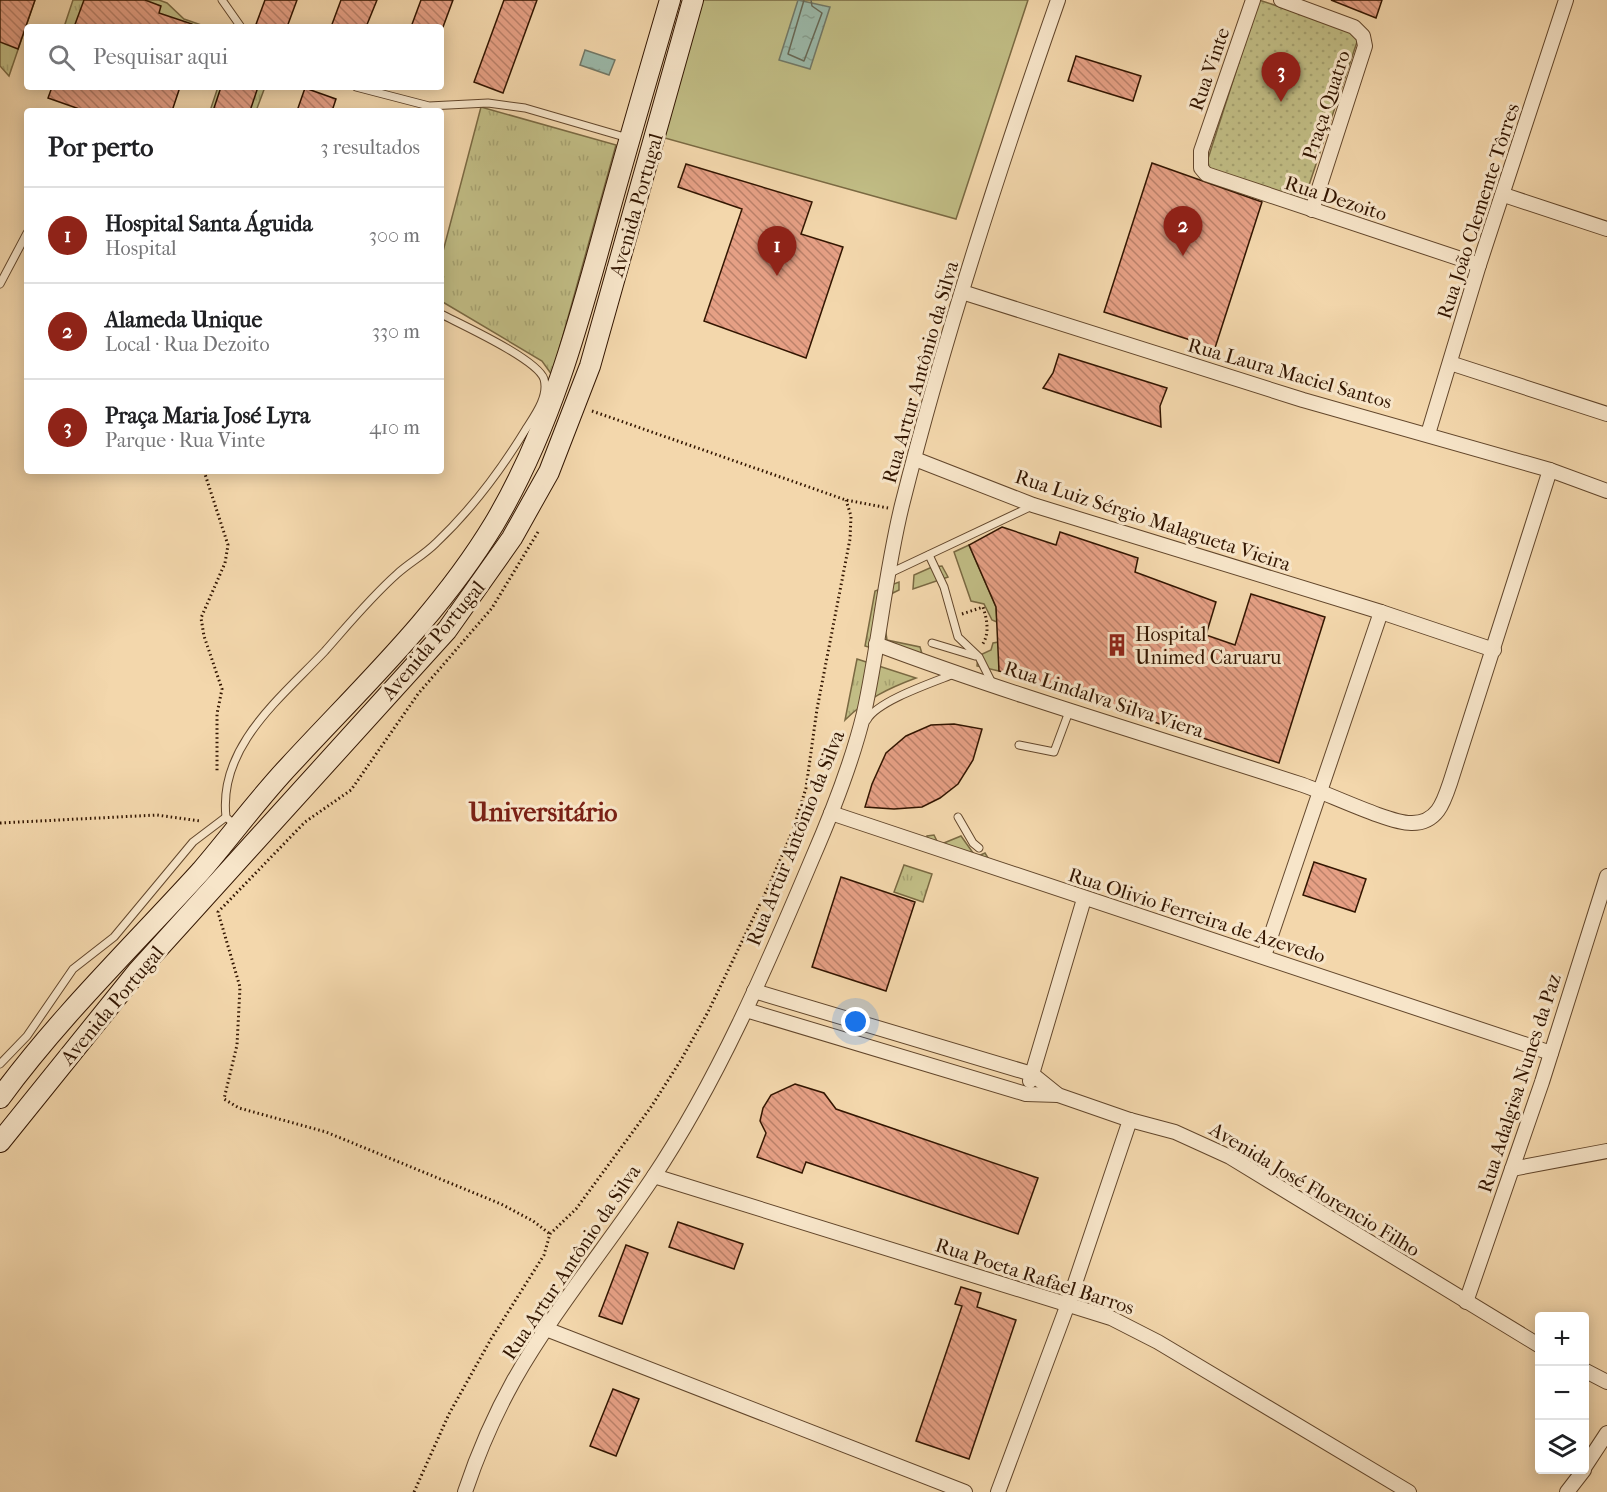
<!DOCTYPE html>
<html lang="pt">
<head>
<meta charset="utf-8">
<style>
	:root { --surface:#fff; --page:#f6f6f6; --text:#202124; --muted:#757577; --line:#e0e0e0; --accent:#8f2418 }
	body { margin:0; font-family:"IM FELL French Canon",serif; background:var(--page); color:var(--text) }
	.controls { position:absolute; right:18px; bottom:18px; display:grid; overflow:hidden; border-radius:6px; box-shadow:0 3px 15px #0003 }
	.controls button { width:54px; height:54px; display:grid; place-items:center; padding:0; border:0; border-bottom:2px solid var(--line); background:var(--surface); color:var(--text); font:30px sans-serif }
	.you { position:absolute; left:856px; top:1022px; width:21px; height:21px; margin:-15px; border:4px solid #fff; border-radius:50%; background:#1a73e8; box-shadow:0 0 0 9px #1a73e833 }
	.badge { display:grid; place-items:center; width:39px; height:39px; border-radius:50%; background:var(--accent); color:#fff; font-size:20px; font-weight:700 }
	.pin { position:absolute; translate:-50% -50px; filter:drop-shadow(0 2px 3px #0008) }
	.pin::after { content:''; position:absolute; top:32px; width:21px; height:18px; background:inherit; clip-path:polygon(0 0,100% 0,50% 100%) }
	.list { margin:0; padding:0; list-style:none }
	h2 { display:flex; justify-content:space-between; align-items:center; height:78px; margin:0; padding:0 24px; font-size:26px }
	h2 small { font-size:20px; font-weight:400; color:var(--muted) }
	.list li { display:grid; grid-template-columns:39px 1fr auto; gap:18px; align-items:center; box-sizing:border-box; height:96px; padding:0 24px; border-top:2px solid var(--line) }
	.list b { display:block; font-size:22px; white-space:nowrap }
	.list p { margin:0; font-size:20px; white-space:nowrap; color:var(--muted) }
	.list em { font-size:20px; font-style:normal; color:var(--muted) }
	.icon { flex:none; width:33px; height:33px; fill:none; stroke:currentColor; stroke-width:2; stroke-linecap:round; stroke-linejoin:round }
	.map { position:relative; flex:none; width:1607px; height:1492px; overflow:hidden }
	.search { position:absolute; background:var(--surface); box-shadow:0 3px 15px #0003; left:24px; top:24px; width:420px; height:66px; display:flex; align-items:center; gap:15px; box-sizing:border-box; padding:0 21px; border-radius:6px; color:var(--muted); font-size:22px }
	.panel { position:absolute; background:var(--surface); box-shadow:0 3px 15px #0003; left:24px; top:108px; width:420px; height:366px; border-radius:6px }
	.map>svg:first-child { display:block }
</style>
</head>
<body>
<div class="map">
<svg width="1607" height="1492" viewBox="0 0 1607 1492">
	<defs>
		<pattern id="grass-tufts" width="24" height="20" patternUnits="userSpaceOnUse" patternTransform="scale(1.5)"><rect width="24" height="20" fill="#c1bd85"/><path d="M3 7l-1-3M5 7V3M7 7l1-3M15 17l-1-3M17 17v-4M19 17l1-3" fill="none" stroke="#a6a271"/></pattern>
		<pattern id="park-dots" width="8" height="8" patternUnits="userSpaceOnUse" patternTransform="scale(1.5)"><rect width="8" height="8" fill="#c1bd85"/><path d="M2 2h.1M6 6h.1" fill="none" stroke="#a6a271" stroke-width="1.8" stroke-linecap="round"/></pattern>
		<pattern id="water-ripples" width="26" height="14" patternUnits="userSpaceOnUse" patternTransform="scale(1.5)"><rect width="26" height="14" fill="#9bbaab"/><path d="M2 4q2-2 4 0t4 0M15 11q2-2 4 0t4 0" fill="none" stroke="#869f91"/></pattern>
		<pattern id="building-back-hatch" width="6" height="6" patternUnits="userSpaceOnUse" patternTransform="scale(1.5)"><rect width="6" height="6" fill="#e6a085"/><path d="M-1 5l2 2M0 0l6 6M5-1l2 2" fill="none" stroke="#bb816a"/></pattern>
	</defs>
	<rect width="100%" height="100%" fill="#f3d7ac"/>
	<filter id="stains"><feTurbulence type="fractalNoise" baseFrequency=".00333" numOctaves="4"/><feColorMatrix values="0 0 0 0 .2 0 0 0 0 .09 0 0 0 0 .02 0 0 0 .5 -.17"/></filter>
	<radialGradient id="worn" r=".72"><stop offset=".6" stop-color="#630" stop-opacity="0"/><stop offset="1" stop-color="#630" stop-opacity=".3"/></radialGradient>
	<g fill="url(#grass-tufts)" stroke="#7a6942" stroke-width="1.5">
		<path d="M0,0H35L9,76L0,66Z"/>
		<path d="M73,0H159L167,3L184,19L204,26L64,27Z"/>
		<path d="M218,87H265L256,111H210Z"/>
		<path d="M481,107L616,145L552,375L542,361L441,301V259Z"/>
		<path d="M942,566L948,577L913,589L914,575L932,567Z"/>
		<path d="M899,582V590L881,599L887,640L920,647L925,664L865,646L875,591Z"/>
		<path d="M857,659L916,678C889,688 866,699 845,720Z"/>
		<path d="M934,835L939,845L961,836L976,857L985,853L993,866L927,841V836Z"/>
		<path d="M904,865L932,874L923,902L894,892Z"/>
	</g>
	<path fill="url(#park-dots)" stroke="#7a6942" stroke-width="1.5" d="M1259,0L1360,33L1303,203L1204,171Z"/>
	<g fill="#c1bd85" stroke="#7a6942" stroke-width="1.5">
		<path d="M694,0H1028L956,219L654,135Z"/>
		<path d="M969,545L996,607L997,622L992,620L984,604L971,601L954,552Z"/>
		<path d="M999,642V671L977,666L978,656L991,650L993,643Z"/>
	</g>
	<g fill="url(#water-ripples)" stroke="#717867" stroke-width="1.5">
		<path d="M798,0L830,7L810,69L779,60Z"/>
		<path d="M585,50L615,60L609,75L580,65Z"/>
	</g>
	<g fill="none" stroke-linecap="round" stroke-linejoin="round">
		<path stroke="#666856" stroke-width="1.5" d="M804,0L788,54L804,61L822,13L812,6L811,0"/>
	</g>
	<g fill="url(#building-back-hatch)" stroke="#321500" stroke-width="1.5">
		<path d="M0,0H35L18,49L0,42Z"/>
		<path d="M84,0H145L161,6L159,13L192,24V27H74Z"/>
		<path d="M265,0H297L287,27H255Z"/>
		<path d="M341,0H377L366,27H331Z"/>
		<path d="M421,0H453L443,27H411Z"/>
		<path d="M504,0H537L503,93L474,82Z"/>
		<path d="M1331,0H1382L1376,18Z"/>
		<path d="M1076,56L1141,76L1133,101L1068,81Z"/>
		<path d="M52,87H180L172,111H85L48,98Z"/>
		<path d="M221,87H258L250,111H213Z"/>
		<path d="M305,88L336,99L332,111H297Z"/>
		<path d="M1152,163L1262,202L1215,348L1104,312Z"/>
		<path d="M686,164L812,202L801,234L843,247L806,358L704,321L742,209L678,187Z"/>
		<path d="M1059,354L1167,388L1160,406L1161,427L1043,388L1053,373Z"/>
		<path d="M1002,527L1056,545L1060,532L1138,558L1135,572L1216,602L1206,635L1235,645L1251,594L1325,617L1279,763L999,671L996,607L969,545Z"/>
		<path d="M954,724L982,729L973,760L958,784L940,798L922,807L894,809L865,807L872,784L886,753L906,736L931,725Z"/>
		<path d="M1314,862L1366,879L1355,912L1303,895Z"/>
		<path d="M841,877L915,902L886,991L812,967Z"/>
		<path d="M795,1084L824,1093L836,1109L1038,1178L1018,1234L806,1162L802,1173L757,1157L766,1133L760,1121L763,1108L771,1095Z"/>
		<path d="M678,1222L743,1244L734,1269L669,1247Z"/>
		<path d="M626,1245L648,1253L622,1324L599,1316Z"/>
		<path d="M961,1287L981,1293L977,1307L1016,1320L969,1459L916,1441L962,1306L955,1304Z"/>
		<path d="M613,1389L639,1399L616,1456L590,1446Z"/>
	</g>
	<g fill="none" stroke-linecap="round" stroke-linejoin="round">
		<g stroke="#62462b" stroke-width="9">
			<g id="lane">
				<path d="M222,0L241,27"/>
				<path d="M356,87L429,106L488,103L525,108L628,138"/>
				<path d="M0,284L27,233"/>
				<path d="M929,555L944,587L958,637L979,657L992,683"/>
				<path d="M888,574L1032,506"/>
				<path d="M932,643L975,656"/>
				<path d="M867,720C877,701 934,682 954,674"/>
				<path d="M1019,745L1054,752L1070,709"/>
				<path d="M958,817L973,843L979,848"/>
				<path d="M235,825L226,817C218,746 282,697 325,651C348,625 371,597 397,574C409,563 424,555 436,543C471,510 501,470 526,429C535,415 549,396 544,379C537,359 462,325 441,314"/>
				<path d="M0,1064L27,1036L73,969L114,937L193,842L226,817"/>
			</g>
		</g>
		<g stroke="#62462b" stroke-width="16">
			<g id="street">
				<path d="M1253,0L1201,151V168L1206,174L1479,265"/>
				<path d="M1281,0L1354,27L1363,36L1365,46L1312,210"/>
				<path d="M1504,195L1607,229"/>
				<path d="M962,292L1303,400L1550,470L1607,491"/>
				<path d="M1450,363L1607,414"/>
				<path d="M1428,434L1479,265L1566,0"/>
				<path d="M915,459L1033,505L1381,612L1494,650"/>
				<path d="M876,644C1014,696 1159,738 1300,784C1325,792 1390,824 1412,823C1438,823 1444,801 1451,780L1550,470"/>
				<path d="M831,813L1551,1053"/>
				<path d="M1264,956L1381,612"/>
				<path d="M754,991L1032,1074L1058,1095L1130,1120L1175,1132L1230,1157L1540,1346"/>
				<path d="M746,1010L1026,1094L1058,1095"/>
				<path d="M1030,1081L1084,899"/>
				<path d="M1512,1169L1607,1151"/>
				<path d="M654,1176L1111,1318L1158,1342L1409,1492"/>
				<path d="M1466,1302L1542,1082L1607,876"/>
				<path d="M546,1329L965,1492"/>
				<path d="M1584,1370L1607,1382"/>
				<path d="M1584,1468L1607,1433"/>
				<path d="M465,1492C478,1453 494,1416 514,1380C554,1310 607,1246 652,1179C718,1080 766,968 812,859C832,813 852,763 864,713C879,645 885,574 902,505C945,334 1000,166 1058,0"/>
				<path d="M998,1492L1068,1304L1130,1120"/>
				<path d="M1567,1492L1584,1470"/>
			</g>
		</g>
		<g stroke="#321500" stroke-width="22">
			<g id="secondary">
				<path d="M0,1098C60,1016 133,946 201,871C231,836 258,799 290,765C362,687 439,615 494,524C551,428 579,322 608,216C628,143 649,72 670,0"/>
				<path d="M0,1142L137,972L447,630L512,538L549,472L590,366L693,0"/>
			</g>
		</g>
		<g stroke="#321500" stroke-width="3" stroke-dasharray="1.5 3" stroke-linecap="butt">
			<path d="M592,411L846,500L888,508"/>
			<path d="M204,471L228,545L225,563L201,618L204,636L222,689L217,714V772"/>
			<path d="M538,532L492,608L418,694L351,790L305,822L218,912L240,987L237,1045L224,1099L239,1108L326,1132L501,1204L533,1221L550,1234"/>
			<path d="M962,614L983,607C987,619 990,634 982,645"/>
			<path d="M0,823L157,815L200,821"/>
			<path d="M414,1492L449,1414L491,1339L544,1255L550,1234L576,1209L651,1107L681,1060L708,1012L771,881L793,830L806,788L817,709L850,539L851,516L846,500"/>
		</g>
		<use href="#lane" stroke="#f7e5c9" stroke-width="7"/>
		<use href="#street" stroke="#f7e5c9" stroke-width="14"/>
		<use href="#secondary" stroke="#f7e5c9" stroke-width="20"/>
	</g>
	<defs>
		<g id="building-bare" transform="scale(1.8)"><path d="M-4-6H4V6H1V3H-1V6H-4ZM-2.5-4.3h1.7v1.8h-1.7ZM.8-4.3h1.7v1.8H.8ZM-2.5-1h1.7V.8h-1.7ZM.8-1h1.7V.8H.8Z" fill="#8f2418" stroke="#f7e5c9" stroke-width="2.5" paint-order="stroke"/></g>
	</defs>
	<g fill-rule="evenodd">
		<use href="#building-bare" x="1117" y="645"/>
	</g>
	<g text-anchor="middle" stroke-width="6" stroke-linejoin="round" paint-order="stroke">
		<g font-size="20" fill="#321500" stroke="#f7e5c9">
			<text transform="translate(1209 69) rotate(-71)" y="7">Rua Vinte</text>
			<text transform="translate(1326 105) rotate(-72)" y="7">Praça Quatro</text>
			<text transform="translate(1336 198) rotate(18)" y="7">Rua Dezoito</text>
			<text transform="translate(636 205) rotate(-74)" y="7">Avenida Portugal</text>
			<text transform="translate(1478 211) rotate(-72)" y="7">Rua João Clemente Tôrres</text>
			<text transform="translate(920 372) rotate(-74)" y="7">Rua Artur Antônio da Silva</text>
			<text transform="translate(1290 373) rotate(16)" y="7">Rua Laura Maciel Santos</text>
			<text transform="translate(1153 520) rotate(18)" y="7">Rua Luiz Sérgio Malagueta Vieira</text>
			<text transform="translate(433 640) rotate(-50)" y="7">Avenida Portugal</text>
			<text transform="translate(1104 699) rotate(18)" y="7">Rua Lindalva Silva Viera</text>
			<text transform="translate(795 838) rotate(-68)" y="7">Rua Artur Antônio da Silva</text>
			<text transform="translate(1197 915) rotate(18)" y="7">Rua Olivio Ferreira de Azevedo</text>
			<text transform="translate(112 1005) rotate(-50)" y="7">Avenida Portugal</text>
			<text transform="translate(1519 1083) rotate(-72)" y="7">Rua Adalgisa Nunes da Paz</text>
			<text transform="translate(1315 1189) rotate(31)" y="7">Avenida José Florencio Filho</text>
			<text transform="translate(571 1262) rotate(-56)" y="7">Rua Artur Antônio da Silva</text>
			<text transform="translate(1035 1276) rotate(18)" y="7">Rua Poeta Rafael Barros</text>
		</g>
		<g font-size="20" fill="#321500" stroke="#f7e5c9" text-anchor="start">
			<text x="1135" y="641">Hospital<tspan x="1135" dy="23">Unimed Caruaru</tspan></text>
		</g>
		<g font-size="26" font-weight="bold" fill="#7a1f14" stroke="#f7e5c9">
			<text x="543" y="821">Universitário</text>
		</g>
	</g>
	<rect width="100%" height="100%" filter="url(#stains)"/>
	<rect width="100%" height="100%" fill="url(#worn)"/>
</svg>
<div class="controls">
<button>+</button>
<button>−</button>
<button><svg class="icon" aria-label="layers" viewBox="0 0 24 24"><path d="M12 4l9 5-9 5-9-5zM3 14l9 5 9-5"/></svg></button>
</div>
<div class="you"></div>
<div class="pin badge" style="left:777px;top:276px">1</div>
<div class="pin badge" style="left:1183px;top:256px">2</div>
<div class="pin badge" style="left:1281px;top:102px">3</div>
<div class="search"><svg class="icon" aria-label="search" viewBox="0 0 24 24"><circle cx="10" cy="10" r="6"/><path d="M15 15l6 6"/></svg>Pesquisar aqui</div>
<section class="panel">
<h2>Por perto<small>3 resultados</small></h2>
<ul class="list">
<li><span class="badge">1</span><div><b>Hospital Santa Águida</b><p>Hospital</p></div><em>300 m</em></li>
<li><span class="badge">2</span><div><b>Alameda Unique</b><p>Local · Rua Dezoito</p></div><em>330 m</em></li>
<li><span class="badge">3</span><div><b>Praça Maria José Lyra</b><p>Parque · Rua Vinte</p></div><em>410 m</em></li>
</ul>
</section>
</div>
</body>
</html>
